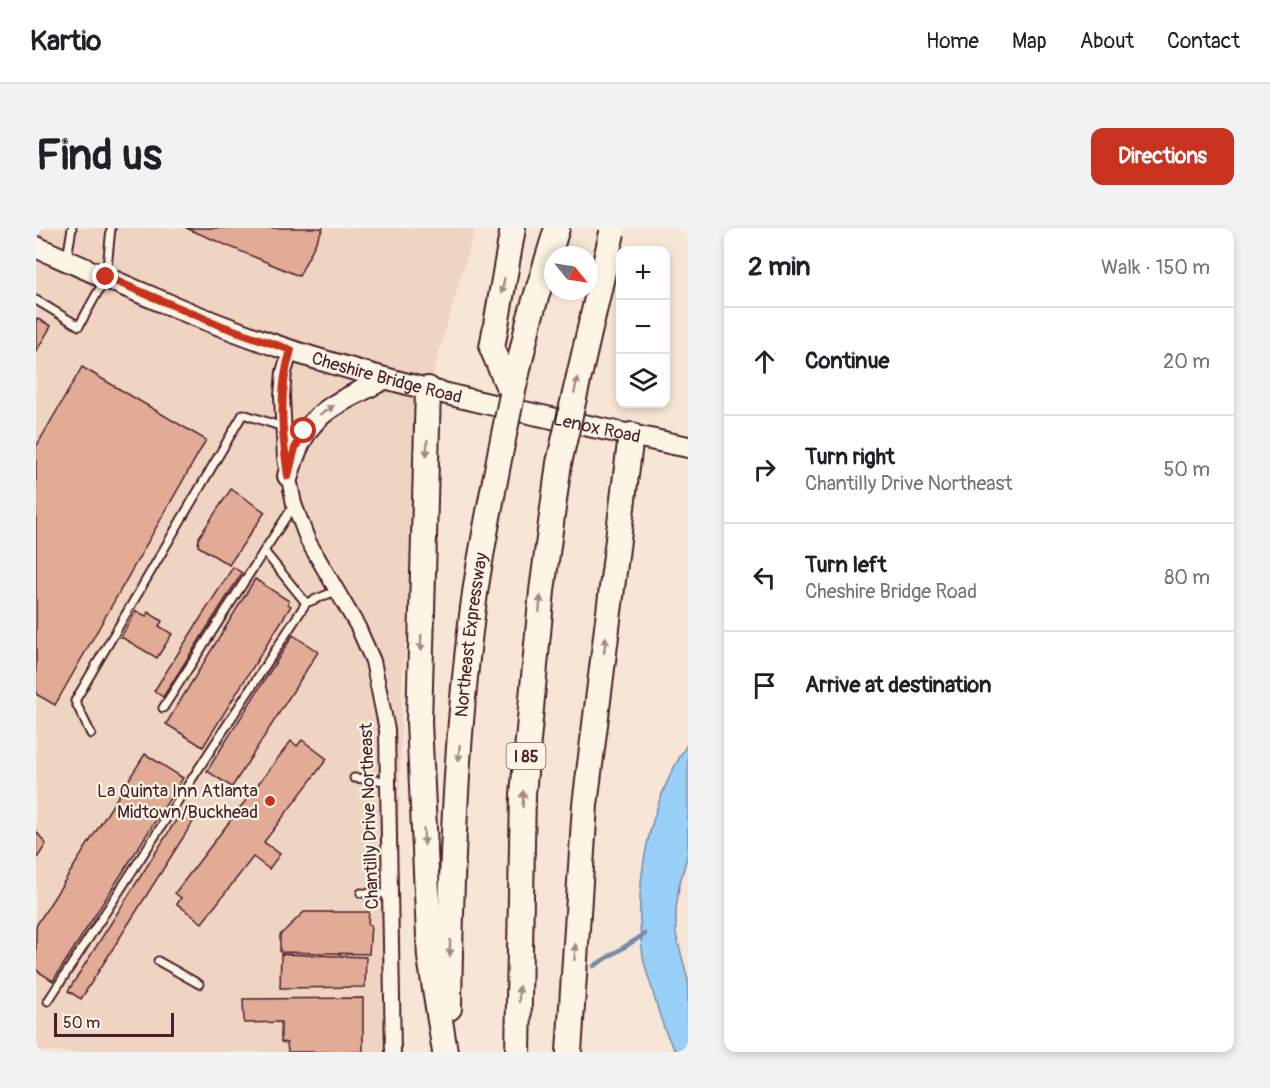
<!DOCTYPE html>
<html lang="en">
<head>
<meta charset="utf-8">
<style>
	:root { --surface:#fff; --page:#f2f2f2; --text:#202124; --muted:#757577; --line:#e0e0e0; --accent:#c8321e }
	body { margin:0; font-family:Pangolin,sans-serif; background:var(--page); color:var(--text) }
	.controls { position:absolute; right:18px; top:18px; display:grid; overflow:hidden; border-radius:12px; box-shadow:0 3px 9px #0003 }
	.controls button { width:54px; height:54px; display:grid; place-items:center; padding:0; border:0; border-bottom:2px solid var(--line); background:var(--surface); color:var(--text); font:30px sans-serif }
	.compass { position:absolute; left:508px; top:18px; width:54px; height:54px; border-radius:50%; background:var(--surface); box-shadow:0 3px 9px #0003; rotate:120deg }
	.scale { position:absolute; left:18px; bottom:15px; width:120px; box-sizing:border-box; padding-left:6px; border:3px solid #4a1f2b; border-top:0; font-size:16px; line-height:21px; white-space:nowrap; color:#4a1f2b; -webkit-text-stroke:4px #fcf5e5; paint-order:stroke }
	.stop { position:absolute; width:18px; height:18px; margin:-14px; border:4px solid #c8321e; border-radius:50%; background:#fff }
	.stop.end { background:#c8321e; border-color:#fff; box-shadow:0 2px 6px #0008 }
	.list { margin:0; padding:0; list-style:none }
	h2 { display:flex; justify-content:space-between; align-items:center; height:78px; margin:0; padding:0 24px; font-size:26px }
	h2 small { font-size:20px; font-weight:400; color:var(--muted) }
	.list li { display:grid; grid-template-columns:39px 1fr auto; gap:18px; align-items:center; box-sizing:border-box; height:108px; padding:0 24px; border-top:2px solid var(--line) }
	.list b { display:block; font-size:22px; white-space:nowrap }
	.list p { margin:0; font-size:20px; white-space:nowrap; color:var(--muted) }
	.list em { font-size:20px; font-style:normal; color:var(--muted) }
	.icon { flex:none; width:33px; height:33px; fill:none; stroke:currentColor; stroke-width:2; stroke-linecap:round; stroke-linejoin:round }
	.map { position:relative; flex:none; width:652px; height:824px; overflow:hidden; border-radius:12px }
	header { display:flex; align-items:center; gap:36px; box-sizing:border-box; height:84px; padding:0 30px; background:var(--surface); border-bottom:2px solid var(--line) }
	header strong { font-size:28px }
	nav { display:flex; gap:33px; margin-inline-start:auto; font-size:21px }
	.intro { display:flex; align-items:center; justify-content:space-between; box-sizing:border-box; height:144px; padding:0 36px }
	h1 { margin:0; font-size:42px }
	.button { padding:15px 27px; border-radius:12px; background:var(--accent); color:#fff; font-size:21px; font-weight:700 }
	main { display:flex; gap:36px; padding:0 36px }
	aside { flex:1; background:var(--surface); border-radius:12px; box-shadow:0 3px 9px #0003 }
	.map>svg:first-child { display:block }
</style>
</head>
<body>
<header>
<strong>Kartio</strong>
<nav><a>Home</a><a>Map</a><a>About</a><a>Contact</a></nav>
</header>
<div class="intro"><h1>Find us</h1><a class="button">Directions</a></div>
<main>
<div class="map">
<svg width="652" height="824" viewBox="0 0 652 824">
	<rect width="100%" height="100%" fill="#f7e6d5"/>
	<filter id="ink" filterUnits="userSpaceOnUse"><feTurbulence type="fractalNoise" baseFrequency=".0167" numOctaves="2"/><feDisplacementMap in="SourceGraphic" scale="12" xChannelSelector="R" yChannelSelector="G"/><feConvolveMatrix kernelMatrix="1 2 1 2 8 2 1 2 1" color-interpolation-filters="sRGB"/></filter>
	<g filter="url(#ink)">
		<path fill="#f0d4c2" d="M0,0H439L391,166L366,460L358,824H0Z"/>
		<path fill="#98d0f8" stroke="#7989a6" stroke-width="1.5" d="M652,515V625L643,658L640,682V706L652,752V824H640C629,807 624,788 618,768C615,755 609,742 607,728C596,657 613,576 652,515Z"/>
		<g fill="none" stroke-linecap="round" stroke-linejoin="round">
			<path stroke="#7989a6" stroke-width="4.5" d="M558,738L609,706"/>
		</g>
		<g fill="#e1ab96" stroke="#4a1f2b" stroke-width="1.5">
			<path d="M150,0H287L263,48Z"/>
			<path d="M0,90L15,98L0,124Z"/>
			<path d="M46,139L170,212L19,477L0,466V219Z"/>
			<path d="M195,261L229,284L193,337L162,318L163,309Z"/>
			<path d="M197,339L206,345L127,469L118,463Z"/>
			<path d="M219,351L253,373L252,376L255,378L167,519L130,496Z"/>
			<path d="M100,383L110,388L112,384L126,393L123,398L136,406L121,430L85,409Z"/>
			<path d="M257,407L282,424L196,559L171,543Z"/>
			<path d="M266,512L291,531L228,614L244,626L233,641L217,629L166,695L141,676L145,670L139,665L255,513L261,518Z"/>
			<path d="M109,526L147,550L17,753L0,742V698Z"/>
			<path d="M149,578L162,586L45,771L32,763Z"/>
			<path d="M0,603L10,616L0,632Z"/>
			<path d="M268,684H333L332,696L335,697L333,726L244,724V707Z"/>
			<path d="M245,726L330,729L329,759L244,760Z"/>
			<path d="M327,770V824H252L251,815L245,814V794L208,795L207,771Z"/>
		</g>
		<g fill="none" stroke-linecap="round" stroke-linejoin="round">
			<g stroke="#4a1f2b" stroke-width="11">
				<g id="service">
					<path d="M31,30L36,0"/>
					<path d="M0,72L43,98L70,49L75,0"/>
					<path d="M228,323L258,277"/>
					<path d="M127,480L228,323L270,375"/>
					<path d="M55,506L39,473L207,186L247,199"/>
					<path d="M318,550L352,553"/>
					<path d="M325,665L354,666"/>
					<path d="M122,733L163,756"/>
					<path d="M12,773L270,375L300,363"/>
				</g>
			</g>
			<g stroke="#4a1f2b" stroke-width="18">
				<path id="minor" d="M255,122L248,144L246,168L249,230L258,276L272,313L322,399L337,433L351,502L357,824"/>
			</g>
			<g stroke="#4a1f2b" stroke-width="24">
				<g id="secondary">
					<path id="s1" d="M0,19C84,56 168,94 256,123C385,164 519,191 652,219"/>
					<path d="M252,248C269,183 294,180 348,151"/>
				</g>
			</g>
			<g stroke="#4a1f2b" stroke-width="28">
				<g id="motorway">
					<path d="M392,161L383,494L394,729L409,824"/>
					<path d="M476,167L494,89L521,0"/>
					<path d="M476,167L456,120L477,0"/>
					<path id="s2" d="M413,780C415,641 420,502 439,365C446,317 456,269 465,221"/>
					<path d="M482,824L487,566L506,363L523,235"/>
					<path d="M533,824L549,577L595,207"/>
				</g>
			</g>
			<use href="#service" stroke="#fcf5e5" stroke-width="7"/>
			<use href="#minor" stroke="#fcf5e5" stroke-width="14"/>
			<use href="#secondary" stroke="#fcf5e5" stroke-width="20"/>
			<use href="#motorway" stroke="#fcf5e5" stroke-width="24"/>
			<g stroke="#4a1f2b" stroke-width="28" stroke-linecap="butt">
				<g id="motorway-bridge">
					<path d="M465,221L476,167"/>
					<path d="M523,235L576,5"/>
				</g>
			</g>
			<use href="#motorway-bridge" stroke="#fcf5e5" stroke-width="24"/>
		</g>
		<defs><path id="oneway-solid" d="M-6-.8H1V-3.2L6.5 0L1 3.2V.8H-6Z" transform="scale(1.5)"/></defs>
		<g fill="#a38a88">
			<use href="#oneway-solid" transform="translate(467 58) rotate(100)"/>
			<use href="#oneway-solid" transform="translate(540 157) rotate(-78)"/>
			<use href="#oneway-solid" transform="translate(291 182) rotate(-32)"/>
			<use href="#oneway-solid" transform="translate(391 220) rotate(92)"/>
			<use href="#oneway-solid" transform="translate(504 376) rotate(-85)"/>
			<use href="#oneway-solid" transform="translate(385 415) rotate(92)"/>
			<use href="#oneway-solid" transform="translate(569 417) rotate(-83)"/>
			<use href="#oneway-solid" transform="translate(423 525) rotate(95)"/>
			<use href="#oneway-solid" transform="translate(487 571) rotate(-88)"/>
			<use href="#oneway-solid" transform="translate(388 609) rotate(87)"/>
			<use href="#oneway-solid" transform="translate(414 720) rotate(91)"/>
			<use href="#oneway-solid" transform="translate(539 724) rotate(-86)"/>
			<use href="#oneway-solid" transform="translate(483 766) rotate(-90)"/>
		</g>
	</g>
	<g fill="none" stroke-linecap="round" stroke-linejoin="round" filter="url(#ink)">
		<path stroke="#c8321e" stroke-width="8" d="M70,49L186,98L255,122C242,163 246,206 252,248L259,220L268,203"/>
	</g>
	<circle fill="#c8321e" stroke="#fcf5e5" stroke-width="2" cx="234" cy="573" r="6"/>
	<g text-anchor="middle" stroke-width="4.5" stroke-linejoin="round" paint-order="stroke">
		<rect fill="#fcf5e5" stroke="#7f5f63" stroke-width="1.5" x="470.5" y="515" width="39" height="26" rx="4.5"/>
		<g font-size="16" font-weight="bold" fill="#4a1f2b">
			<text x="490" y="534">I 85</text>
		</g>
		<g font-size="18" fill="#4a1f2b" stroke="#fcf5e5">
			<text dy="6" stroke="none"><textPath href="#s1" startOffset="375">Cheshire Bridge Road</textPath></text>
			<text dy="6" stroke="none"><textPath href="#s1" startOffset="591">Lenox Road</textPath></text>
			<text dy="6" stroke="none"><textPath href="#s2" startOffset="374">Northeast Expressway</textPath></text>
			<text transform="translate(333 588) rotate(-92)" y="6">Chantilly Drive Northeast</text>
		</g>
		<g font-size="18" fill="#4a1f2b" stroke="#fcf5e5" text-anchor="end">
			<text x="222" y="569">La Quinta Inn Atlanta<tspan x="222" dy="21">Midtown/Buckhead</tspan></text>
		</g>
	</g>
</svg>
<div class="controls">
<button>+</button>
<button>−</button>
<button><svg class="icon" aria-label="layers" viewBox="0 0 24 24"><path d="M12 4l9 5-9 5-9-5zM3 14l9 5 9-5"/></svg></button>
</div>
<svg class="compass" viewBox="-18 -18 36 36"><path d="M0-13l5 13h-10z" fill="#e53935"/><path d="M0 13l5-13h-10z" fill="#757577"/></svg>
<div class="scale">50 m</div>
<div class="stop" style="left:268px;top:203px"></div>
<div class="stop end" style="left:70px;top:49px"></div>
</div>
<aside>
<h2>2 min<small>Walk · 150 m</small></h2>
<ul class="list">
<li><svg class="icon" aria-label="ahead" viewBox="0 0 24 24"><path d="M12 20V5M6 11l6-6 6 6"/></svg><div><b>Continue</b></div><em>20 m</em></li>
<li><svg class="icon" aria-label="right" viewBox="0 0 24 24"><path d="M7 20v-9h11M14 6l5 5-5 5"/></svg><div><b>Turn right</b><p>Chantilly Drive Northeast</p></div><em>50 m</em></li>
<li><svg class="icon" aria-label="left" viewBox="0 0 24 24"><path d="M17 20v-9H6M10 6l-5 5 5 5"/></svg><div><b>Turn left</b><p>Cheshire Bridge Road</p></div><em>80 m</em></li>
<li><svg class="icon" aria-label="arrive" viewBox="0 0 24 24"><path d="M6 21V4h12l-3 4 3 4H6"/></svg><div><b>Arrive at destination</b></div></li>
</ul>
</aside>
</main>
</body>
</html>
